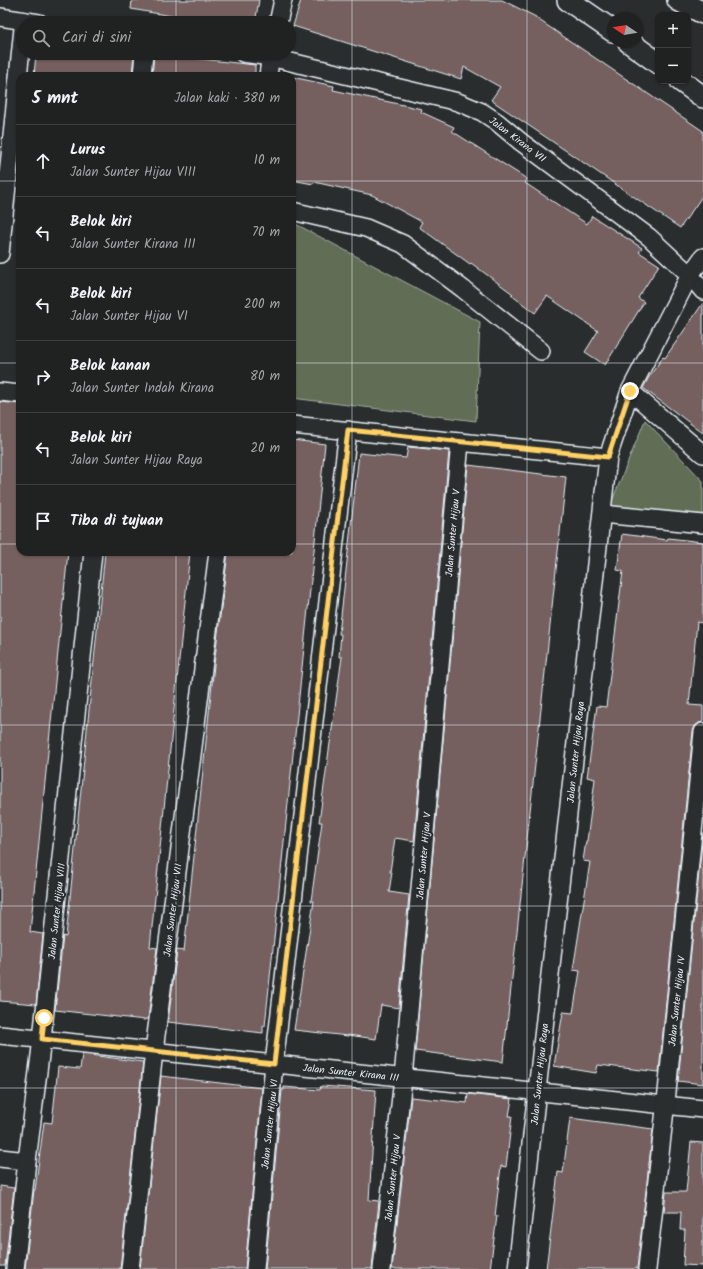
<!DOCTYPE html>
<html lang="id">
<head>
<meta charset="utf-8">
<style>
	:root { --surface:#202222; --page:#282a2a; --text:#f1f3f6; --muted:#a2a4a5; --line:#3d3f40 }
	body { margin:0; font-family:Kalam,sans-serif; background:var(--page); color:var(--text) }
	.controls { position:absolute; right:12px; top:12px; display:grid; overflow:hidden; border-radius:8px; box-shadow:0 1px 3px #0004 }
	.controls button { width:36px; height:36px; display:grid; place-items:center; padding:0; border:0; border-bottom:1px solid var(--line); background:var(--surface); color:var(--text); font:20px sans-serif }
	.compass { position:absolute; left:607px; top:12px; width:36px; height:36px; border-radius:50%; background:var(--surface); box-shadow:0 1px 3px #0004; rotate:282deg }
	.stop { position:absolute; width:12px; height:12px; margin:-9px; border:3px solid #ffd166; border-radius:50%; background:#fff }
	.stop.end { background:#ffd166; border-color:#fff; box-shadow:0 1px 4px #0008 }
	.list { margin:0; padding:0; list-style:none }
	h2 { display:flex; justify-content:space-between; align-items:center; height:52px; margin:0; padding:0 16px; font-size:17px }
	h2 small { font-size:13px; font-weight:400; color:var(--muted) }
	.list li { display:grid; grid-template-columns:26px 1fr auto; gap:12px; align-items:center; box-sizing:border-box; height:72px; padding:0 16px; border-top:1px solid var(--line) }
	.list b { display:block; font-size:15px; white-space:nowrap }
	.list p { margin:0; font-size:13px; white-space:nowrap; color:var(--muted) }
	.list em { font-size:13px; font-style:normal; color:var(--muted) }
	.icon { flex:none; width:22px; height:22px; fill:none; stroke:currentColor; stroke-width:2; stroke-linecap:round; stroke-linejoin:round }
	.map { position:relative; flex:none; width:703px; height:1269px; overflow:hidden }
	.search { position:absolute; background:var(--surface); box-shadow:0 1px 3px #0004; left:16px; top:16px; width:280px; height:44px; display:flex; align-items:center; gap:10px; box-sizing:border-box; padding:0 14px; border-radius:22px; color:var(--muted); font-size:15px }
	.panel { position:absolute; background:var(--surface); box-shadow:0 1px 3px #0004; left:16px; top:72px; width:280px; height:484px; border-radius:12px }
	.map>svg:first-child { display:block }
</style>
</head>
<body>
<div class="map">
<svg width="703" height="1269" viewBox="0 0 703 1269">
	<rect width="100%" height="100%" fill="#2a2d2e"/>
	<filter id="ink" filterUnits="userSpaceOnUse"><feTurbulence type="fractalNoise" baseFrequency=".025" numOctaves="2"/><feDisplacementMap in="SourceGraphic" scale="8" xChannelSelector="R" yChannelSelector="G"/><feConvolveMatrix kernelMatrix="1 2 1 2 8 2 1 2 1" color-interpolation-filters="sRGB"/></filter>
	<g filter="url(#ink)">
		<g fill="#626d54" stroke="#a5afa6">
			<path d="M292,222L480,322L476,421L292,398Z"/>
			<path d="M645,420L703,481V516L610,506Z"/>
		</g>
		<g fill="#74615f" stroke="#e8f1f8">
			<path d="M132,0H259L255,23H212L131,9Z"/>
			<path d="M301,0H502L536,17V18L703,131V195L680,228L491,100L500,87L464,67L461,79L293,26Z"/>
			<path d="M36,53H56L84,56V53H134L132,76H34Z"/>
			<path d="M154,54L255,65V76H152Z"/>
			<path d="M292,77L334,86L333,90L422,109L421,112L454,127L452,131L527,179L525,183L587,224L592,216L642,248L639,252L659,265L638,298L644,302L605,365L585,352L598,331L547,296L535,313L511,295L513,294L471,263L470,264L419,227L422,222L372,195L314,182L313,184L292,180Z"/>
			<path d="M703,303V433L643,388L649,377L663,357L665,358Z"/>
			<path d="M0,402L20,404V552H68L30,932L43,934L36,1004L0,1001Z"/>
			<path d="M292,440L325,444L265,1026H263V1033L168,1022L177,950L184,951L214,665L228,552H292Z"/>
			<path d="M408,447L449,451L414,841L395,838L390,872H392L389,892L409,895L399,1008L381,1005L376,1039L348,1035V1036L294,1030L314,901H311L322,822H319L342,657H339L341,634H339L359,453L406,458Z"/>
			<path d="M468,465L566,477L503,1062L415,1051Z"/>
			<path d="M622,534L667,540L668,538L703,542V623L697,622L689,705L703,706V722L699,723L695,726L693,731L659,1072L598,1065L596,1073L554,1066L563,1012L573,1013L580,971L573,970L590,862L583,861L586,841H587L595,779L587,777L597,706L606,707L623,571L617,570Z"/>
			<path d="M105,552H190L150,947L157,948L148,1019H145V1020L55,1010L63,936L66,937Z"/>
			<path d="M703,832V1084L678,1081Z"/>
			<path d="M82,1054L143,1062L120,1269H25L34,1190H35L44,1122L52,1123L58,1067L80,1069Z"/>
			<path d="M161,1076L262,1088L245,1269H140Z"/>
			<path d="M321,1086L376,1090L369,1200L379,1201L372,1269H265L282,1090H284V1087L320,1090Z"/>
			<path d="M468,1094L512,1099L509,1116H512L506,1167L501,1166L495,1216H497L490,1269H392L411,1097L467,1103Z"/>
			<path d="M570,1118L653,1129L637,1269H546L558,1172L563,1173Z"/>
			<path d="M691,1142L703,1143V1266L683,1265L685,1230H680L681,1212H664L666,1192H686Z"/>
			<path d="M0,1186L14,1188L5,1266H0Z"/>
		</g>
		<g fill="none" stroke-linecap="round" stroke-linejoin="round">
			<g stroke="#e8f1f8" stroke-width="20">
				<g id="minor">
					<path d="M0,17L39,23"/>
					<path d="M278,23L283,0"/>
					<path d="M243,53L270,57L458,102L482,112L497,122L521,142L649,237L690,275L703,291"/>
					<path d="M142,76L144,53"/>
					<path d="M268,76L271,53"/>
					<path d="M292,211L366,228L403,244L463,289L541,351"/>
					<path d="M0,254L23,28"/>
					<path d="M630,391L703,454"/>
					<path d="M0,392L20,394"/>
					<path d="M292,425L608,457"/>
					<path d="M602,514L703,524"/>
					<path d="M0,1035L703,1109"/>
					<path d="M0,1158L27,1161"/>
					<path d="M15,1269L27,1161L42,1039L93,552"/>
					<path d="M130,1269L154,1051L218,552"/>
					<path d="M255,1269L274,1064L348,430"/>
					<path d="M382,1269L403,1078L460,442"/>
					<path d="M517,1269L608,457L630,391L690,275L703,257"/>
					<path d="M647,1269L667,1092L703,732"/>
				</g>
			</g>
			<g stroke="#e8f1f8" stroke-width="24">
				<g id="tertiary">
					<path d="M568,0L613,31"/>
					<path d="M678,0L703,13"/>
					<path d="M629,42L658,63"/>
					<path d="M681,81L703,97"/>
				</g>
			</g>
			<use href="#minor" stroke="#2a2d2e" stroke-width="17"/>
			<use href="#tertiary" stroke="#2a2d2e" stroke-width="21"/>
		</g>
	</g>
	<g fill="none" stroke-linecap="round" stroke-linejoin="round" filter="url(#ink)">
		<path stroke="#ffd166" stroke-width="5" d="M44,1018L42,1039L274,1064L348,430L608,457L630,391"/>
	</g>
	<path fill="none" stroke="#e8f1f8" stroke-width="1" stroke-opacity="0.55" d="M176,0V23M352,0V1269M527,0V1269M176,53V76M0,181H20M292,181H703M0,363H20M292,363H703M0,544H20M292,544H703M176,552V1269M0,725H703M0,906H703M0,1088H703"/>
	<g text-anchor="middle" stroke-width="4" stroke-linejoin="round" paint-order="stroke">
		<g font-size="10" fill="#e8f1f8" stroke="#2a2d2e">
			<text transform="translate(518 139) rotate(37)" y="4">Jalan Kirana VII</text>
			<text transform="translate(452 533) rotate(-85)" y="4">Jalan Sunter Hijau V</text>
			<text transform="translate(575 752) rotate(-84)" y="4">Jalan Sunter Hijau Raya</text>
			<text transform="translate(423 856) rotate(-85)" y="4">Jalan Sunter Hijau V</text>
			<text transform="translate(172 910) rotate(-83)" y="4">Jalan Sunter Hijau VII</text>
			<text transform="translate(56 911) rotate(-84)" y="4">Jalan Sunter Hijau VIII</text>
			<text transform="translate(676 1001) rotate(-84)" y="4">Jalan Sunter Hijau IV</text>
			<text transform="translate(351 1072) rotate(6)" y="4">Jalan Sunter Kirana III</text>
			<text transform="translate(539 1074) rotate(-84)" y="4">Jalan Sunter Hijau Raya</text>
			<text transform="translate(269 1124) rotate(-84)" y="4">Jalan Sunter Hijau VI</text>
			<text transform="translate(392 1178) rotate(-84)" y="4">Jalan Sunter Hijau V</text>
		</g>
	</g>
</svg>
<div class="controls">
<button>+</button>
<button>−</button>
</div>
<svg class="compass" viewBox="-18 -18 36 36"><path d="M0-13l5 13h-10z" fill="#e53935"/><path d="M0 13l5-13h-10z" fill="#a2a4a5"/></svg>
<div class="stop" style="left:44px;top:1018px"></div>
<div class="stop end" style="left:630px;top:391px"></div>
<div class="search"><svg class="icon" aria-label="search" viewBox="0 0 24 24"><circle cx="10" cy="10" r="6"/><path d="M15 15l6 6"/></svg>Cari di sini</div>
<section class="panel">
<h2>5 mnt<small>Jalan kaki · 380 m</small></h2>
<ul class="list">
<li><svg class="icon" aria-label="ahead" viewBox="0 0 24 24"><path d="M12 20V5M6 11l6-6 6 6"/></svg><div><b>Lurus</b><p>Jalan Sunter Hijau VIII</p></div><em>10 m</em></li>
<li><svg class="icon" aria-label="left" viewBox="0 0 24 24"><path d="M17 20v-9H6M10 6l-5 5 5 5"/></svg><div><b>Belok kiri</b><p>Jalan Sunter Kirana III</p></div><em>70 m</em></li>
<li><svg class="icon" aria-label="left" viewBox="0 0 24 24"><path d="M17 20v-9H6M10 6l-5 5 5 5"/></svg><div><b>Belok kiri</b><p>Jalan Sunter Hijau VI</p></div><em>200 m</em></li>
<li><svg class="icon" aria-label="right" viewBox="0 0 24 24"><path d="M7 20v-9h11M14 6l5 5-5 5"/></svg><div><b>Belok kanan</b><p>Jalan Sunter Indah Kirana</p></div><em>80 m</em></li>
<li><svg class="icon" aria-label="left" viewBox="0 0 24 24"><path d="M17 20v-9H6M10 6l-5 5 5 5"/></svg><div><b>Belok kiri</b><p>Jalan Sunter Hijau Raya</p></div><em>20 m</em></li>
<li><svg class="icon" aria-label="arrive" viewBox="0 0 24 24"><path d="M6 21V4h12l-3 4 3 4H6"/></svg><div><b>Tiba di tujuan</b></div></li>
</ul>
</section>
</div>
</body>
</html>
